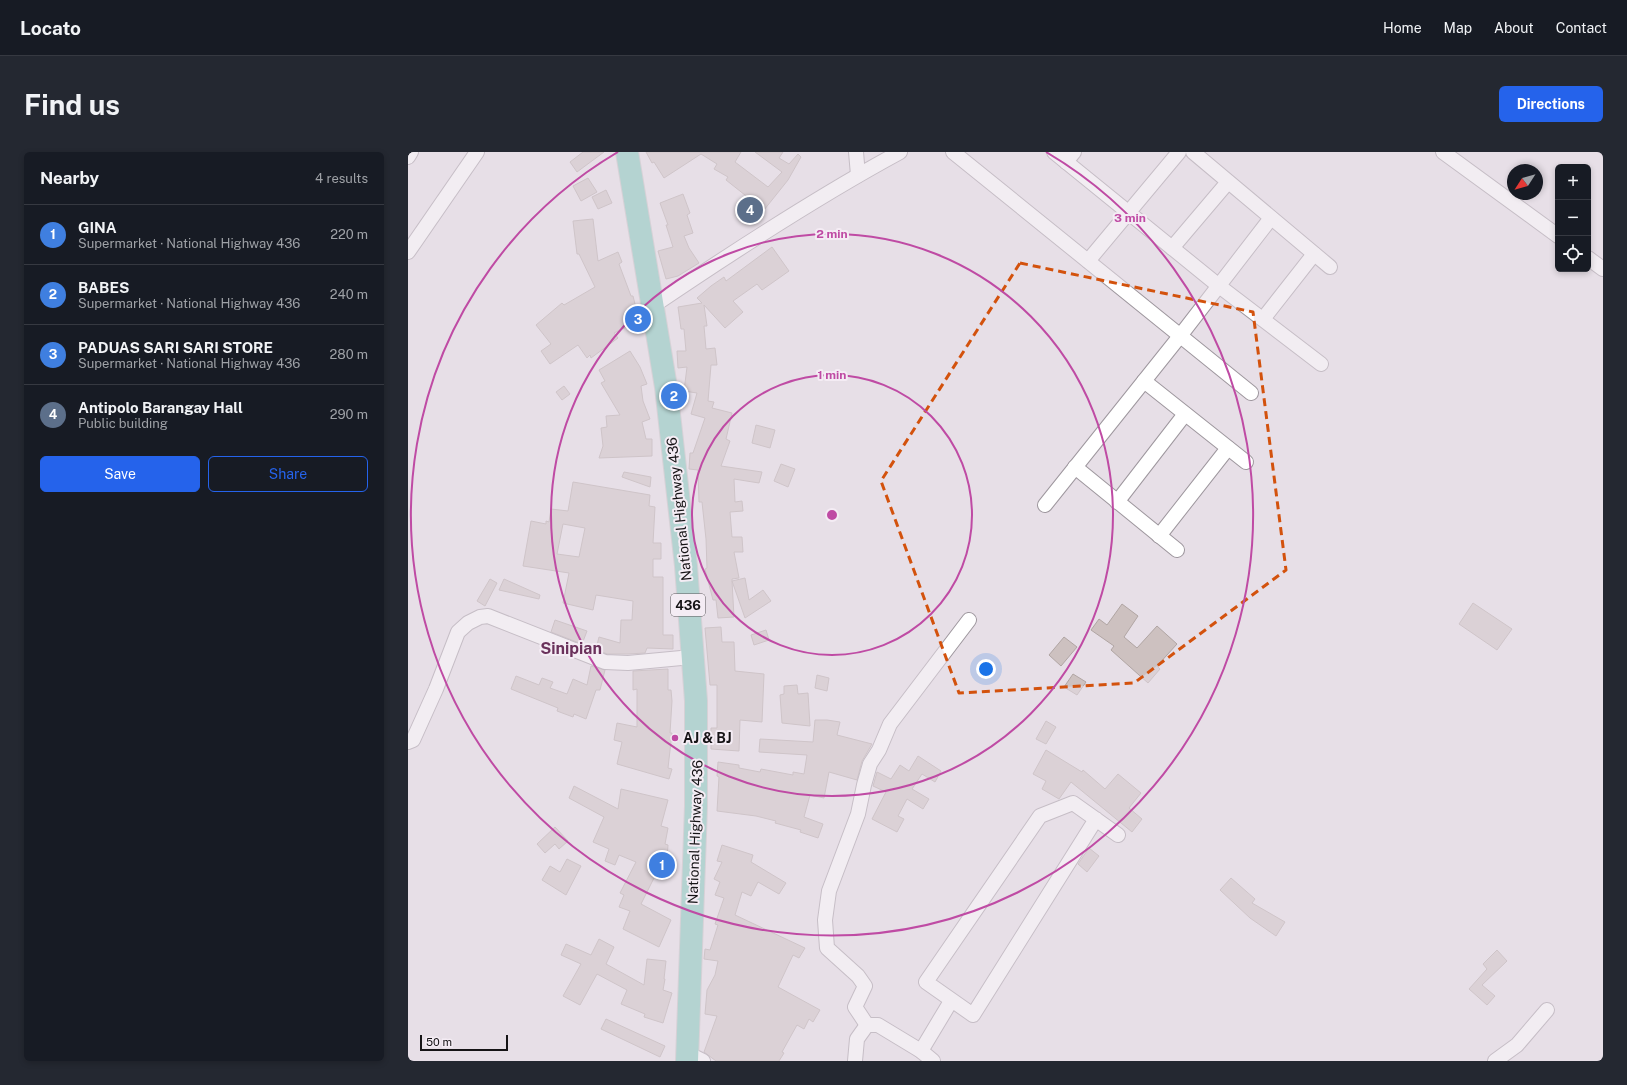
<!DOCTYPE html>
<html lang="en">
<head>
<meta charset="utf-8">
<style>
	:root { --surface:#171b24; --page:#242831; --text:#f1f3f6; --muted:#9ea1a6; --line:#363941; --accent:#2563eb }
	body { margin:0; font-family:"Public Sans",sans-serif; background:var(--page); color:var(--text) }
	.controls { position:absolute; right:12px; top:12px; display:grid; overflow:hidden; border-radius:6px; box-shadow:0 2px 6px #0003 }
	.controls button { width:36px; height:36px; display:grid; place-items:center; padding:0; border:0; border-bottom:1px solid var(--line); background:var(--surface); color:var(--text); font:20px sans-serif }
	.compass { position:absolute; left:1099px; top:12px; width:36px; height:36px; border-radius:50%; background:var(--surface); box-shadow:0 2px 6px #0003; rotate:234deg }
	.scale { position:absolute; left:12px; bottom:10px; width:88px; box-sizing:border-box; padding-left:4px; border:2px solid #161416; border-top:0; font-size:11px; line-height:14px; white-space:nowrap; color:#161416; -webkit-text-stroke:3px #f4ecf4; paint-order:stroke }
	.you { position:absolute; left:578px; top:517px; width:14px; height:14px; margin:-10px; border:3px solid #fff; border-radius:50%; background:#1a73e8; box-shadow:0 0 0 6px #1a73e833 }
	.badge { display:grid; place-items:center; width:26px; height:26px; border-radius:50%; background:var(--accent); color:#fff; font-size:13px; font-weight:700 }
	.pin { position:absolute; translate:-50% -50%; border:2px solid #fff; box-shadow:0 1px 4px #0006 }
	.list { margin:0; padding:0; list-style:none }
	h2 { display:flex; justify-content:space-between; align-items:center; height:52px; margin:0; padding:0 16px; font-size:17px }
	h2 small { font-size:13px; font-weight:400; color:var(--muted) }
	.list li { display:grid; grid-template-columns:26px 1fr auto; gap:12px; align-items:center; box-sizing:border-box; height:60px; padding:0 16px; border-top:1px solid var(--line) }
	.list b { display:block; font-size:15px; white-space:nowrap }
	.list p { margin:0; font-size:13px; white-space:nowrap; color:var(--muted) }
	.list em { font-size:13px; font-style:normal; color:var(--muted) }
	.actions { display:flex; gap:8px; padding:12px 16px }
	.actions a { flex:1; padding:9px 0; border:1px solid var(--accent); border-radius:6px; text-align:center; font-size:14px; color:var(--accent) }
	.actions .main { background:var(--accent); color:#fff }
	.icon { flex:none; width:22px; height:22px; fill:none; stroke:currentColor; stroke-width:2; stroke-linecap:round; stroke-linejoin:round }
	.map { position:relative; flex:none; width:1195px; height:909px; overflow:hidden; border-radius:6px }
	header { display:flex; align-items:center; gap:24px; box-sizing:border-box; height:56px; padding:0 20px; background:var(--surface); border-bottom:1px solid var(--line) }
	header strong { font-size:19px }
	nav { display:flex; gap:22px; margin-inline-start:auto; font-size:14px }
	.intro { display:flex; align-items:center; justify-content:space-between; box-sizing:border-box; height:96px; padding:0 24px }
	h1 { margin:0; font-size:28px }
	.button { padding:10px 18px; border-radius:6px; background:var(--accent); color:#fff; font-size:14px; font-weight:700 }
	main { display:flex; gap:24px; padding:0 24px }
	aside { flex:1; background:var(--surface); border-radius:6px; box-shadow:0 2px 6px #0003 }
	.map>svg:first-child { display:block }
</style>
</head>
<body>
<header>
<strong>Locato</strong>
<nav><a>Home</a><a>Map</a><a>About</a><a>Contact</a></nav>
</header>
<div class="intro"><h1>Find us</h1><a class="button">Directions</a></div>
<main>
<aside>
<h2>Nearby<small>4 results</small></h2>
<ul class="list">
<li><span class="badge" style="background:#3f7fe0">1</span><div><b>GINA</b><p>Supermarket · National Highway 436</p></div><em>220 m</em></li>
<li><span class="badge" style="background:#3f7fe0">2</span><div><b>BABES</b><p>Supermarket · National Highway 436</p></div><em>240 m</em></li>
<li><span class="badge" style="background:#3f7fe0">3</span><div><b>PADUAS SARI SARI STORE</b><p>Supermarket · National Highway 436</p></div><em>280 m</em></li>
<li><span class="badge" style="background:#5c6f8a">4</span><div><b>Antipolo Barangay Hall</b><p>Public building</p></div><em>290 m</em></li>
</ul>
<div class="actions"><a class="main">Save</a><a>Share</a></div>
</aside>
<div class="map">
<svg width="1195" height="909" viewBox="0 0 1195 909">
	<rect width="100%" height="100%" fill="#e7dfe7"/>
	<g fill="#cdc1c0" stroke="#b0a5a3" fill-rule="evenodd">
		<path d="M175,0H196L169,20L162,10Z"/>
		<path d="M238,0H333L327,10L360,35L374,20L347,0H375L371,6L381,12L390,2L393,5L380,28L356,58L353,56L344,68L342,66L339,70L332,64L335,61L333,59L342,47L318,28L320,25L306,17L309,12L293,2L256,26L246,10L244,11Z"/>
		<path d="M180,26L189,40L173,49L165,34Z"/>
		<path d="M198,38L204,51L190,57L184,45Z"/>
		<path d="M275,42L282,61L279,63L285,81L276,84L281,96L291,111L270,124L258,127L250,99L265,95L258,73H260L252,51Z"/>
		<path d="M185,67L190,109L210,100L214,110L211,112L223,144H225L228,156L226,157L231,169L206,181L210,186L183,206L182,203L179,206L170,193L142,212L133,199L143,192L128,173L154,151L156,153L187,135L171,102H169L165,69Z"/>
		<path d="M364,95L381,119L354,138L349,132L325,149L335,160L317,176L296,153L299,174H296L298,197L307,196L309,213H303L300,249L306,250L304,256L324,261L318,287L322,289L313,314L354,320L351,331L326,327L327,350L334,349L335,359L322,360L324,385H334L335,400H326L331,426L324,427V429L337,426L341,448L355,438L363,449L337,466L324,429L326,465L310,466L308,448H305L297,417L299,416L298,387L294,350H291L290,318L281,317L282,301H285L297,266L283,262L289,241L276,239L279,215L270,216L269,199H278L276,177H273L270,155L294,151L289,146L303,134L316,125L318,129Z"/>
		<path d="M222,199L232,215L239,232L233,234L235,249L242,267L234,270L238,287H244V304L191,306L195,294L193,276L199,275L198,264L212,263L193,231L197,229L191,218Z"/>
		<path d="M156,234L162,242L154,248L148,240Z"/>
		<path d="M348,273L367,278L362,296L344,291Z"/>
		<path d="M373,312L387,317L380,335L366,329Z"/>
		<path d="M216,320L243,325L242,335L214,325Z"/>
		<path d="M165,330L242,343L241,354L247,355L245,391H253V407H245V425H255V483H265V497L239,496L237,501L220,502H199L188,497L191,485L212,491L213,468H224L225,449L188,443L185,458L155,451L161,421L115,414L123,369L138,372V369L141,370L143,357L160,359ZM155,372L177,376L171,405L149,402Z"/>
		<path d="M82,427L89,431L77,454L69,449Z"/>
		<path d="M96,427L132,443L131,447L91,438Z"/>
		<path d="M1065,451L1104,477L1089,498L1051,472Z"/>
		<path d="M714,452L730,464L716,485L729,496L749,474L769,492L749,514L752,517L740,531L703,498L706,494L683,478L691,467L699,473Z"/>
		<path d="M147,468L179,479L174,492L143,480Z"/>
		<path d="M313,475L314,490H326L327,519L356,522L354,570L332,568L331,599L303,597V576H309V533H302L297,476Z"/>
		<path d="M358,478L361,488L346,493L343,483Z"/>
		<path d="M656,485L669,495L653,514L641,503Z"/>
		<path d="M183,514L197,518L192,538H188L178,567L166,562L165,565L149,559L150,556L103,537L108,524L131,533L134,526L145,530L142,536L159,542L165,527L179,533Z"/>
		<path d="M260,517V538H263L264,549L262,581H264L260,616L264,617L261,627L209,612L214,590L206,588L209,571L229,575V537L225,538V519Z"/>
		<path d="M665,522L678,530L669,543L656,535Z"/>
		<path d="M409,523L421,526L419,539L407,536Z"/>
		<path d="M389,533L390,542L400,541L402,574L374,571L372,543L376,542V534Z"/>
		<path d="M407,568H419L432,570L429,583L464,592L454,609L449,628L421,620L416,646L402,643L396,665L415,672L410,686L392,680L393,678L367,671L368,669L348,664L309,659L311,625L309,624L310,610L331,613V616L352,620L353,617L385,623V620L396,622L399,603L351,600L352,587L405,590Z"/>
		<path d="M638,569L648,575L638,592L628,587Z"/>
		<path d="M638,598L674,620L675,618L697,637L710,622L733,641L721,656L734,667L724,680L663,630L651,647L634,637L638,629L625,622Z"/>
		<path d="M510,604L533,619L527,630L514,622L504,637L521,647L515,657L499,647L490,664L496,667L489,680L464,667L478,640L465,634L469,620L483,627L492,613L501,619Z"/>
		<path d="M166,634L210,657L213,637L260,648L253,674L260,676L257,692L260,693L259,707L262,708L259,722L249,720L233,752L263,768L251,795L215,777L222,759L211,755L216,743L212,741L228,710L211,703L207,713L197,709L201,697L185,690L196,665L161,646Z"/>
		<path d="M147,675L160,689L151,697L147,692L137,701L129,692Z"/>
		<path d="M314,693L345,703L343,710L378,731L371,742L350,730L343,744L334,740L327,763L397,796L391,806L385,803L370,835L412,858L405,870L401,867L396,877L389,873L374,900L376,901L371,909H308L296,900L309,864L297,862L299,838L307,823L310,809L296,807L297,797L302,798L310,773L307,772L316,746L307,743L312,730L306,727L314,710L309,709Z"/>
		<path d="M681,696L691,704L679,720L670,712Z"/>
		<path d="M159,707L173,714L158,743L134,728L142,714L152,720Z"/>
		<path d="M823,726L847,747L844,751L877,770L868,784L842,766L812,738Z"/>
		<path d="M191,787L206,795L198,812L236,833L239,807L258,809L256,827H257L255,838L264,841L255,871L236,865L237,862L213,852L219,838L189,822L172,853L155,844L173,812L153,803L158,792L183,803Z"/>
		<path d="M1089,798L1099,809L1074,833L1087,844L1079,853L1061,837L1079,817L1075,812Z"/>
		<path d="M198,867L257,894L252,905L193,877Z"/>
	</g>
	<g fill="none" stroke-linecap="round" stroke-linejoin="round">
		<g stroke="#9e979e" stroke-width="16">
			<g id="minor">
				<path d="M448,0L450,23"/>
				<path d="M545,0L843,241"/>
				<path d="M646,0L811,134L913,212"/>
				<path d="M785,0L922,115"/>
				<path d="M1035,0L1150,84"/>
				<path d="M0,5L3,0"/>
				<path d="M658,10L666,0"/>
				<path d="M764,96L820,30"/>
				<path d="M0,100L69,0"/>
				<path d="M1180,106L1195,117"/>
				<path d="M680,109L771,0"/>
				<path d="M245,154C326,99 407,46 492,0"/>
				<path d="M855,167L906,102"/>
				<path d="M736,229L838,310"/>
				<path d="M667,315L769,398"/>
				<path d="M709,350L777,262"/>
				<path d="M637,353L772,184L863,66"/>
				<path d="M751,384L820,296"/>
				<path d="M0,590L5,588L28,537L50,480L60,471L72,465L80,464L197,510L220,511L284,505"/>
				<path d="M688,667L565,863L518,830L632,664L665,651L710,683"/>
				<path d="M459,873L447,855L457,834L450,824L419,796L417,768L421,739L450,662L456,633L462,612L471,598L482,572L561,468"/>
				<path d="M459,873H470L513,899L525,909"/>
				<path d="M513,899L543,849"/>
				<path d="M279,901L295,909"/>
				<path d="M447,909L449,887L459,873"/>
				<path d="M1087,909L1109,893L1139,858"/>
			</g>
		</g>
		<g stroke="#c2c2c2" stroke-width="24">
			<path id="primary" d="M219,0L258,235L278,414L288,549V654L279,909"/>
		</g>
		<use href="#minor" stroke="#fff" stroke-width="14"/>
		<use href="#primary" stroke="#76c5b6" stroke-width="22"/>
	</g>
	<path d="M0 0H1195V909H0ZM612,111L845,160L878,418L726,531L551,541L473,329Z" fill="#e7dfe7" fill-opacity=".55" fill-rule="evenodd"/>
	<path fill="none" stroke="#d3520d" stroke-width="3" stroke-dasharray="8 5" stroke-linejoin="round" d="M612,111L845,160L878,418L726,531L551,541L473,329Z"/>
	<g fill="none" stroke="#bf4ba4" stroke-width="2">
		<circle cx="424" cy="363" r="140"/>
		<circle cx="424" cy="363" r="281"/>
		<path d="M638 0A421 421 0 1 1 210 0"/>
	</g>
	<circle fill="#bf4ba4" stroke="#f4ecf4" stroke-width="1.5" cx="267" cy="586" r="4"/>
	<g text-anchor="middle" stroke-width="4" stroke-linejoin="round" paint-order="stroke">
		<rect fill="#f4ecf4" stroke="#595559" stroke-width="1" x="263" y="442" width="34" height="22" rx="3"/>
		<g font-size="13" font-weight="bold" fill="#161416">
			<text x="280" y="458">436</text>
		</g>
		<g font-size="14" fill="#161416" stroke="#f4ecf4">
			<text transform="translate(271 357) rotate(-96)" y="5">National Highway 436</text>
			<text transform="translate(287 680) rotate(-88)" y="5">National Highway 436</text>
		</g>
		<g font-size="14" font-weight="bold" fill="#161416" stroke="#f4ecf4" text-anchor="start">
			<text x="275" y="591">AJ &amp; BJ</text>
		</g>
		<g font-size="16" font-weight="bold" fill="#6a315b" stroke="#f4ecf4">
			<text x="163" y="502">Sinipian</text>
		</g>
	</g>
	<circle cx="424" cy="363" r="6" fill="#bf4ba4" stroke="#f4ecf4" stroke-width="2"/>
	<g font-size="12" text-anchor="middle" font-weight="bold" fill="#bf4ba4" stroke="#f4ecf4" stroke-width="4" stroke-linejoin="round" paint-order="stroke">
		<text x="722" y="70">3 min</text>
		<text x="424" y="86">2 min</text>
		<text x="424" y="227">1 min</text>
	</g>
</svg>
<div class="controls">
<button>+</button>
<button>−</button>
<button><svg class="icon" aria-label="locate" viewBox="0 0 24 24"><circle cx="12" cy="12" r="6"/><path d="M12 2v4M12 18v4M2 12h4M18 12h4"/></svg></button>
</div>
<svg class="compass" viewBox="-18 -18 36 36"><path d="M0-13l5 13h-10z" fill="#e53935"/><path d="M0 13l5-13h-10z" fill="#9ea1a6"/></svg>
<div class="scale">50 m</div>
<div class="you"></div>
<div class="pin badge" style="left:254px;top:713px;background:#3f7fe0">1</div>
<div class="pin badge" style="left:266px;top:244px;background:#3f7fe0">2</div>
<div class="pin badge" style="left:230px;top:167px;background:#3f7fe0">3</div>
<div class="pin badge" style="left:342px;top:58px;background:#5c6f8a">4</div>
</div>
</main>
</body>
</html>
